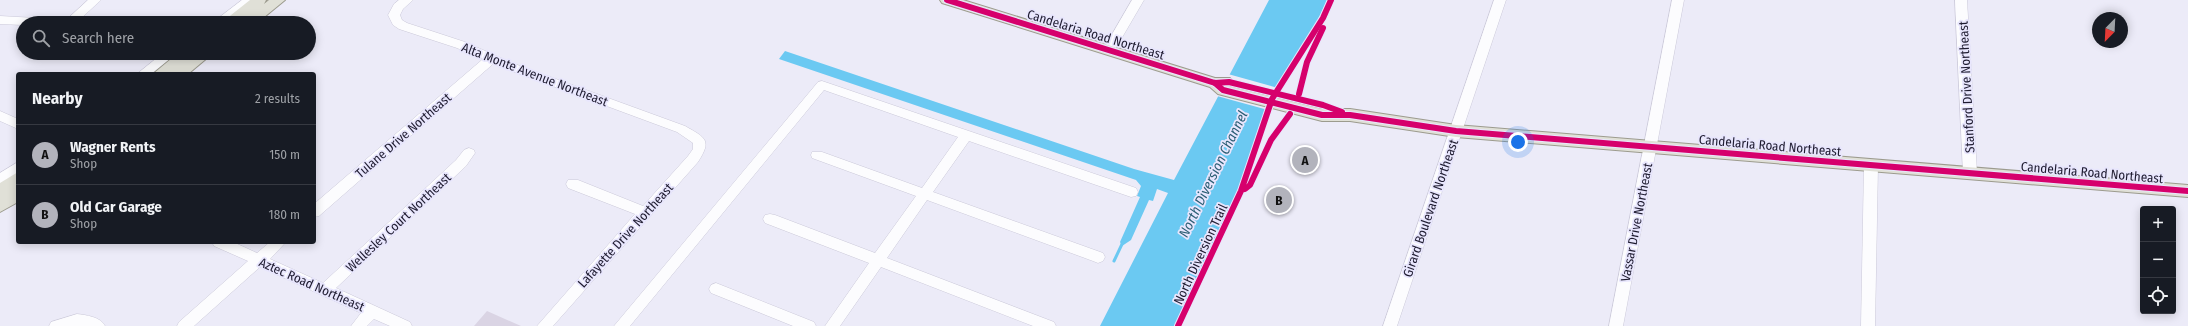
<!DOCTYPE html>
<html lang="en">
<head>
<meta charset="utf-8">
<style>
	:root { --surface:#171b24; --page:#242831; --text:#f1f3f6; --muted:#9ea1a6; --line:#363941; --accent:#b2b3bc }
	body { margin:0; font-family:"Fira Sans Condensed",sans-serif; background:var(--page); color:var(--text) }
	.controls { position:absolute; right:12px; bottom:12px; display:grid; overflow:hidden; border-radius:4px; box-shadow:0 2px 10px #0003 }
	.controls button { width:36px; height:36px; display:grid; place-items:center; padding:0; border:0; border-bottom:1px solid var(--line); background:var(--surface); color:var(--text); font:20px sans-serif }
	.compass { position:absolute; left:2092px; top:12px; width:36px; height:36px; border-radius:50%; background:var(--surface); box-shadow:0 2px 10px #0003; rotate:204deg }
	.you { position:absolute; left:1518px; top:142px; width:14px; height:14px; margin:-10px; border:3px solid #fff; border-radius:50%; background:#1a73e8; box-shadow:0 0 0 6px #1a73e833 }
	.badge { display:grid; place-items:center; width:26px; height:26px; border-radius:50%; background:var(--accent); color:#111; font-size:13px; font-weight:700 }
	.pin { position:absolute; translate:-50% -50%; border:2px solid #fff; box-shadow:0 1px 4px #0006 }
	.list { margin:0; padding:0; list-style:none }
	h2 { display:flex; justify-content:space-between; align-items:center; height:52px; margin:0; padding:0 16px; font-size:17px }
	h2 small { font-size:13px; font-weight:400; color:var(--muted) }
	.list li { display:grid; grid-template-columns:26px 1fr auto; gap:12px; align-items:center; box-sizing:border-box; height:60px; padding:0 16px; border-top:1px solid var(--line) }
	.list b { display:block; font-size:15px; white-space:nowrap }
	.list p { margin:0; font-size:13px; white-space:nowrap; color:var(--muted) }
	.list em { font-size:13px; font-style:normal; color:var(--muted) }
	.icon { flex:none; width:22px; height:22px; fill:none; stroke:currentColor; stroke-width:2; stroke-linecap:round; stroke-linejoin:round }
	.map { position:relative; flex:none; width:2188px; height:326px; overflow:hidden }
	.search { position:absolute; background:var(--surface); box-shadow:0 2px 10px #0003; left:16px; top:16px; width:300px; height:44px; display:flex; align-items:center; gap:10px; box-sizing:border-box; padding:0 14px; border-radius:22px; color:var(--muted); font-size:15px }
	.panel { position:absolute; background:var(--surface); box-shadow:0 2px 10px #0003; left:16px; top:72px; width:300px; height:172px; border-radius:4px }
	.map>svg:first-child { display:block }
</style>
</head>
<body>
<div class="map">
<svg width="2188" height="326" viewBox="0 0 2188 326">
	<rect width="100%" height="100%" fill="#ecebf8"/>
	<path fill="#6bc9f2" d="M1269,0H1327L1315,26L1277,86L1265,112L1235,200L1176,326H1100L1168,193L1157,189L1153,201L1149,200L1131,240L1122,246L1120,242L1140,197L1137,196L1141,186L1136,180L779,59L785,51L1134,169L1174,180Z"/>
	<path fill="#ecebf8" d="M1228,74L1278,88L1268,110L1217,96Z"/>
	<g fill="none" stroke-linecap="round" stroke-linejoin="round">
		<path stroke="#6bc9f2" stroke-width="3" d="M1114,261L1123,242"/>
	</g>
	<path fill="#dad4e4" d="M487,311L521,326H474Z"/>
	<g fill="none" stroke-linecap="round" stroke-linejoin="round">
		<g stroke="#cbc9d9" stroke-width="1">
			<g id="minor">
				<path d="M88,0H101L76,23H63Z"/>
				<path d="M242,0H256L226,23H212Z"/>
				<path d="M399,0H413L403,9L400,15L402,20L407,23L465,42L512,63L685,126C706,138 712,140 698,162L553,326H537L635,214L568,188L566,184L568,180H578L643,206L688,156L693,149V143L677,132L493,64L319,216L314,217V204L483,59L457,48L399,29L393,25L388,15L394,4Z"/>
				<path d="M1132,0H1144L1113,53H1105L1103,50Z"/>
				<path d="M1494,0H1506L1397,326H1383Z"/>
				<path d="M1672,0H1684L1623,326H1609Z"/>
				<path d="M1955,0H1967L1977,173L1975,177H1965L1963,173Z"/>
				<path d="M0,16L54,19L60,23H23V25L0,24Z"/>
				<path d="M163,53H177L151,74H137Z"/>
				<path d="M822,81L1136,188L1138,192L1136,196L1131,197L969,141L933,192L1103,253L1105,257L1103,261L1098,263L1093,261L927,200L887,258L1054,322L1056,326H1033L881,267L840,326H825L869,263L765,223L763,219L765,215L770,214L775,215L875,253L916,196L812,158L811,155L812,152H822L922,188L958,137L824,90L630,326H614L818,82Z"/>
				<path d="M0,111L18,119V129L0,121Z"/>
				<path d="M469,148L474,150L475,153L466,166L336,288L410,322L412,326H390L374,319L367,326H351L361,313L260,267L194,326H177L179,322L248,261L214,246L212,242H233L257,253L270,242H286L270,259L323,283L456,160L464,150Z"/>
				<path d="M1871,160L1876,162L1878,165L1875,326H1861L1864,165L1866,162Z"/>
				<path d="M18,162V174L0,185V173Z"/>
				<path d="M716,283L814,322L816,326H793L711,293L709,289L711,285Z"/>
				<path d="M77,314C86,315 101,317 105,326H49L51,322Z"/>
			</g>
		</g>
		<g stroke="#9c9b8e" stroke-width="2">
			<g id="major">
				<path d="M250,0H266L264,4L269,0H285L257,23H246L244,20L246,17L238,23H221Z"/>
				<path d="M940,0H963L1215,78H1230L1233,82L1229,86L1322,109H1350L1456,125L2188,185V197L1456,137L1350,121H1322L1218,94L1210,87L942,3Z"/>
				<path d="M178,53H213L188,74H153Z"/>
				<path d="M18,172V202L0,212V183Z"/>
			</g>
		</g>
		<use href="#minor" fill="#fcfcfe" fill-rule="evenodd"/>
		<use href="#major" fill="#e0e0d7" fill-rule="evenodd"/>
		<g stroke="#e8e6fd" stroke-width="8">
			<g id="cycleway">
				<path d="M947,0L1215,83L1229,82L1323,105L1342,112"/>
				<path d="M1215,83L1223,90L1322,115H1350L1456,131L2188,191"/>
				<path d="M1299,94L1307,62L1323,28"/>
				<path d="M1245,189L1250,185L1271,140L1290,114"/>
				<path d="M1178,326L1241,191L1272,99L1323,18L1331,0"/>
			</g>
		</g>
		<use href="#cycleway" stroke="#d6006c" stroke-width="6"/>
	</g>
	<g text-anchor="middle" stroke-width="3.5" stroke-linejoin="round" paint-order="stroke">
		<g font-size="13" fill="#1e1b30" stroke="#e8e6fd">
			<text transform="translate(1096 34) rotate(17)" y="5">Candelaria Road Northeast</text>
			<text transform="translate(535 74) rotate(21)" y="5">Alta Monte Avenue Northeast</text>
			<text transform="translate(1966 87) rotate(-93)" y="5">Stanford Drive Northeast</text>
			<text transform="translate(403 135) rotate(-41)" y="5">Tulane Drive Northeast</text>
			<text transform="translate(1770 145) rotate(5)" y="5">Candelaria Road Northeast</text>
			<text transform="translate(2092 172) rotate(5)" y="5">Candelaria Road Northeast</text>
			<text transform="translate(1430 208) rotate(-71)" y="5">Girard Boulevard Northeast</text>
			<text transform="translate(398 222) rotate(-43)" y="5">Wellesley Court Northeast</text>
			<text transform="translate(1636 222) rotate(-79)" y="5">Vassar Drive Northeast</text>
			<text transform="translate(625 235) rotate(-48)" y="5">Lafayette Drive Northeast</text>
			<text transform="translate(1200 254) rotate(-65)" y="5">North Diversion Trail</text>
			<text transform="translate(312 284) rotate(24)" y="5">Aztec Road Northeast</text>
		</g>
		<g font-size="14" font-style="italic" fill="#2c5f75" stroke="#e8e6fd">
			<text transform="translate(1213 174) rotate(-64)" y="5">North Diversion Channel</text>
		</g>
	</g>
</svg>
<div class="controls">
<button>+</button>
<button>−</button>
<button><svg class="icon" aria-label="locate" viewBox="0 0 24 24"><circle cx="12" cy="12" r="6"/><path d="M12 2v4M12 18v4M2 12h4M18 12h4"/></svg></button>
</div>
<svg class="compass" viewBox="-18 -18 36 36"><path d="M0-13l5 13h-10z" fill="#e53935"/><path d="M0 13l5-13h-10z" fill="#9ea1a6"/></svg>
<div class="you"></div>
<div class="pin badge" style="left:1305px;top:160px">A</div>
<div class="pin badge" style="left:1279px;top:200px">B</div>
<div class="search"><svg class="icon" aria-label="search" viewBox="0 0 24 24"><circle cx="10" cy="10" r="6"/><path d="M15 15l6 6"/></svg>Search here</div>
<section class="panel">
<h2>Nearby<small>2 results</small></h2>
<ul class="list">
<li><span class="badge">A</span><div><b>Wagner Rents</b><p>Shop</p></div><em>150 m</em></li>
<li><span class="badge">B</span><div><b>Old Car Garage</b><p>Shop</p></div><em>180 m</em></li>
</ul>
</section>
</div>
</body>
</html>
